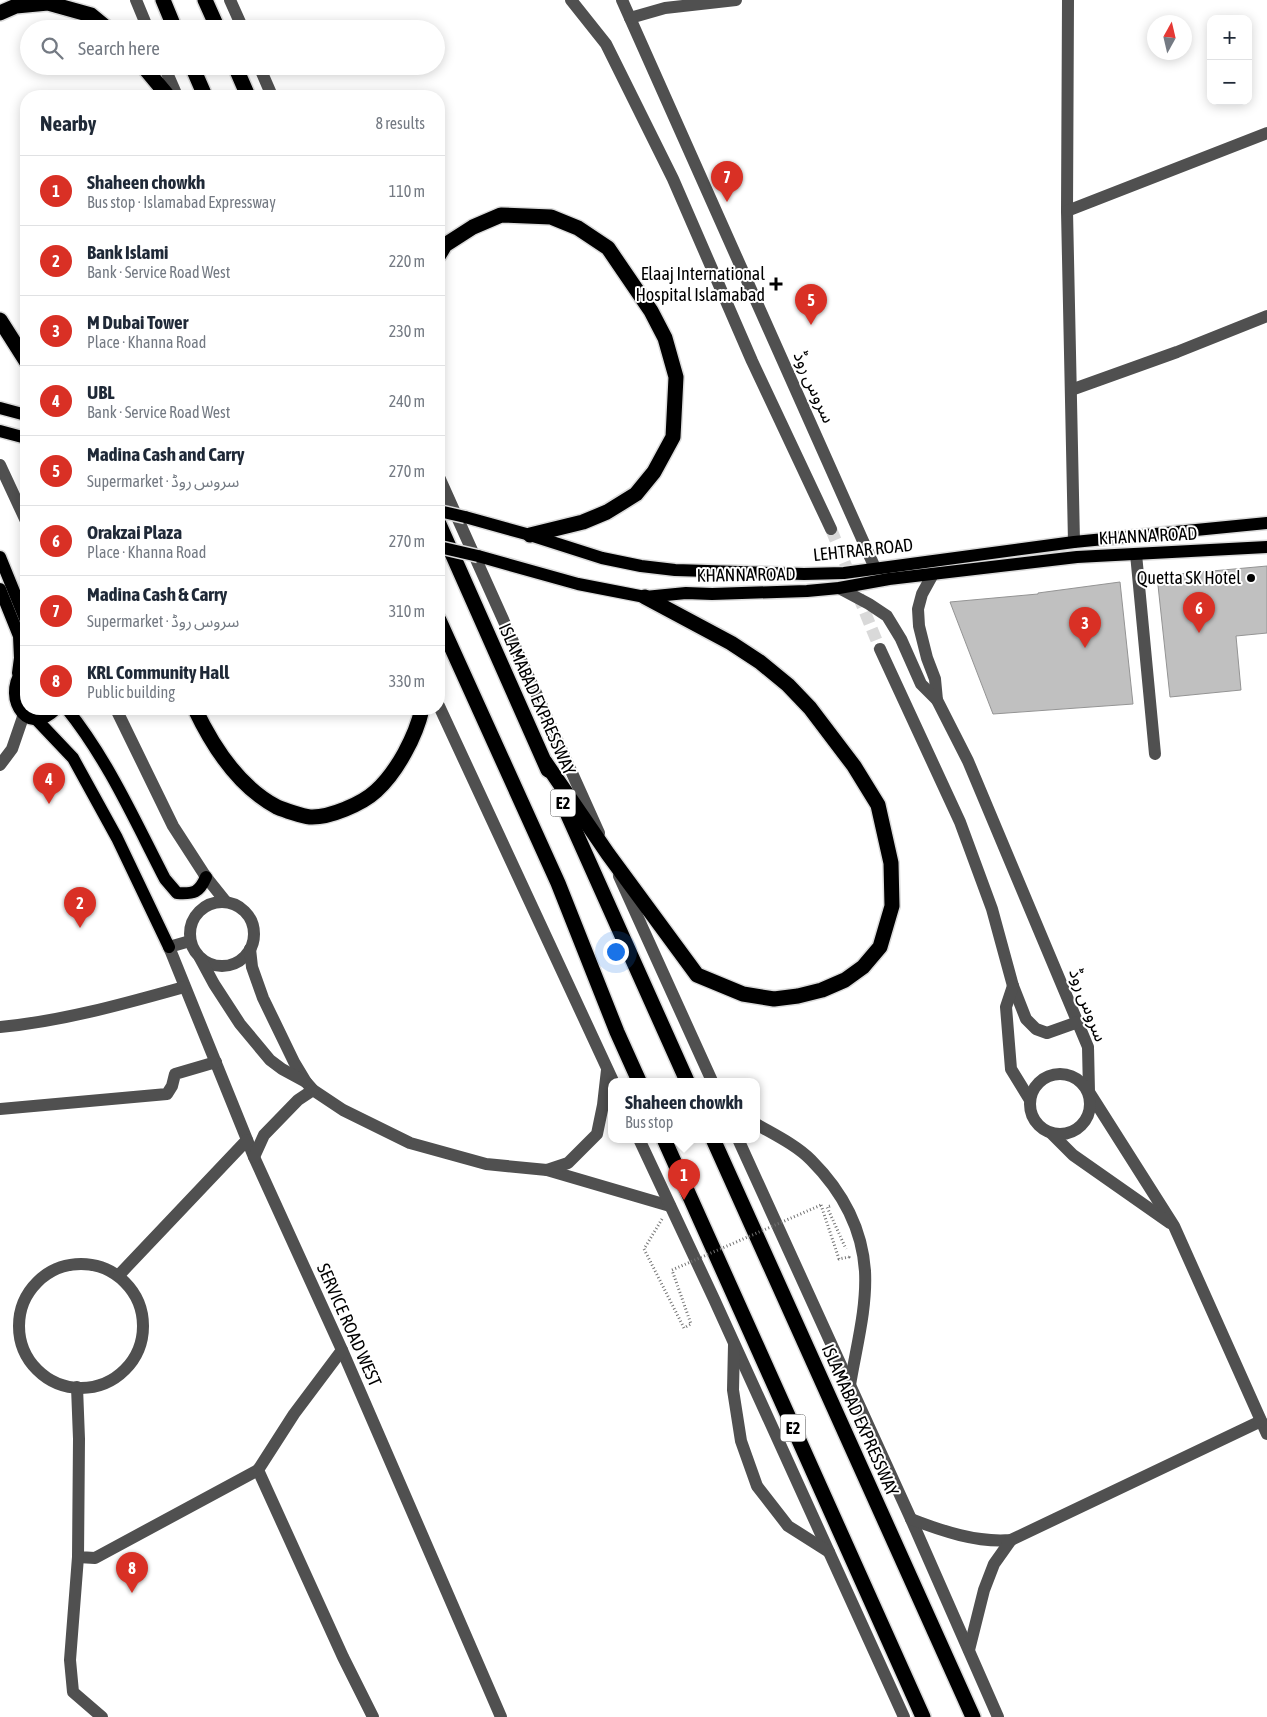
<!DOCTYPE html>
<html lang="en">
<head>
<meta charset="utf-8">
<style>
	:root { --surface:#fff; --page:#f6f6f7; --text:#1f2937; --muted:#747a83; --line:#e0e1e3; --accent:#d93025 }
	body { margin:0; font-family:"Asap Condensed","Noto Sans Arabic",sans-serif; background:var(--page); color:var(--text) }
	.controls { position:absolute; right:15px; top:15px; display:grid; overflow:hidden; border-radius:10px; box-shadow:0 2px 12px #0003 }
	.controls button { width:45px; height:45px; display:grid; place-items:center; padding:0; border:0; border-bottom:1px solid var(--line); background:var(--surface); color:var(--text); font:25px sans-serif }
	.compass { position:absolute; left:1147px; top:15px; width:45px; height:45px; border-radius:50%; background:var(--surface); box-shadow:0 2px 12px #0003; rotate:8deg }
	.you { position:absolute; left:615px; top:951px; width:18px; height:18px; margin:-12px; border:4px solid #fff; border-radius:50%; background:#1a73e8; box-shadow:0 0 0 8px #1a73e833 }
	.badge { display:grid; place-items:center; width:32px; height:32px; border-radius:50%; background:var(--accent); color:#fff; font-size:16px; font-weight:700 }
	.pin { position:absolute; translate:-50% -41px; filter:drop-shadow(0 1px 2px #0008) }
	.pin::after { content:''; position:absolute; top:26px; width:18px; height:15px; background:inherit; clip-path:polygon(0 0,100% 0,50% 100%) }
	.popup { position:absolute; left:608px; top:1078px; width:152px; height:65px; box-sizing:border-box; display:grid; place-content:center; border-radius:10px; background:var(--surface); filter:drop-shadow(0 1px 4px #0005); font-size:16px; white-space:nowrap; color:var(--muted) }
	.popup b { font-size:19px; color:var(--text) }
	.popup::after { content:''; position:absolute; left:50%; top:100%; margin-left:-10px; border:10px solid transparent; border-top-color:var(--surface) }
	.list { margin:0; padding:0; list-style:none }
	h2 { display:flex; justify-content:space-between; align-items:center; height:65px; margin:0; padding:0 20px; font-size:21px }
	h2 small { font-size:16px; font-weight:400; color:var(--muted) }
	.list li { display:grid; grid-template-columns:32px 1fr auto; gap:15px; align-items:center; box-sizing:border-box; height:70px; padding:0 20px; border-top:1px solid var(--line) }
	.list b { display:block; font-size:19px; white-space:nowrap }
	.list p { margin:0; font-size:16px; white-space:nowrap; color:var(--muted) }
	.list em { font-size:16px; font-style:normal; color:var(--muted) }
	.icon { flex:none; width:28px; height:28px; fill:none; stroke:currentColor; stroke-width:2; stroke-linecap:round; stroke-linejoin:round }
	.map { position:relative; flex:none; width:1267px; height:1717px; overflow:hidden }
	.search { position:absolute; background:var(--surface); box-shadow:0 2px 12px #0003; left:20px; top:20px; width:425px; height:55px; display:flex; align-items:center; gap:12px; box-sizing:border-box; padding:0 18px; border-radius:28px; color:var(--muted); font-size:19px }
	.panel { position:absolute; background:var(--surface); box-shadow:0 2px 12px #0003; left:20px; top:90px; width:425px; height:625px; border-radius:20px }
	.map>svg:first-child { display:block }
</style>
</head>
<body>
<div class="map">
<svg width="1267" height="1717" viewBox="0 0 1267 1717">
	<rect width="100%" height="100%" fill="#fff"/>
	<g fill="#c0c0c0" stroke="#949494">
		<path d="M1267,566V633L1236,636L1241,690L1170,697L1157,576Z"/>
		<path d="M1120,582L1133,704L993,714L950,602L1038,594V593Z"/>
	</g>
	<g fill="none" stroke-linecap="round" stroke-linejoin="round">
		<path stroke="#d9d9d9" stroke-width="12" stroke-dasharray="12 6" stroke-linecap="butt" d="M831,529L880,649"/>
		<g stroke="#dbdbdb" stroke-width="15">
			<g id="major">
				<path d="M0,408L26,415"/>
				<path d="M0,431L26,438"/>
				<path d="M465,517L530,535L602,558L641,566L675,570L804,574L844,573L1074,542L1267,523"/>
				<path d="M478,556L578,584L645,597L686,593L712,594L807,591L839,588L889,579L1077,557L1267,547"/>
				<path d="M0,557L26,621"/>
				<path d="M0,589L19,636L20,658L18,673"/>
				<path d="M26,668C0,689 24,741 56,709"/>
				<path d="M67,709C108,760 135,821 165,879L177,893C194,894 199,893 206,877"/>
				<path d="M36,719L73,758L117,838L169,947"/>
			</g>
		</g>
		<g stroke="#dbdbdb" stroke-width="18">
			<g id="highway">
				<path d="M163,0L175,29"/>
				<path d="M205,0L218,29"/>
				<path d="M0,13L16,6L48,3L91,15L108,29"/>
				<path d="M143,66L168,96"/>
				<path d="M192,66L205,96"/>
				<path d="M235,66L248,96"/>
				<path d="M439,255L445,245L473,227L501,215L551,217L578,228L608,248L651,311L665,338L676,377L673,437L654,472L636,494L607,512L583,522L530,535"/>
				<path d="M0,320L26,361"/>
				<path d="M439,524L548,770"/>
				<path d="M439,620L558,883L617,1032L639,1081"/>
				<path d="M195,709C213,747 239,787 277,807C284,810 302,816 310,817C329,818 362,804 376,791C397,772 416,736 422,709"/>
				<path d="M545,762L608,854L697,975L743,994L774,999L798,996L822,990L845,980L863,967L880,947L892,906L891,863L878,805L854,766L810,708L788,685L760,662L731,643L645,597"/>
				<path d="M559,795L687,1081"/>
				<path d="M664,1139L923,1717"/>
				<path d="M713,1139L973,1717"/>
			</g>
		</g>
		<g stroke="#727272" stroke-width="3" stroke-dasharray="1 2.5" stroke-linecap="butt">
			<path d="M821,1205L839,1259L849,1257L848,1255"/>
			<path d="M830,1206L827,1207L846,1249"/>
			<path d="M662,1219L644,1249L684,1328L691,1324L672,1270"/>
		</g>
		<g stroke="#505050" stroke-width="12">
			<path d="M136,0L148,29"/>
			<path d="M230,0L243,29"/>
			<path d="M571,0L606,44L673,179L752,361L831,529"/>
			<path d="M622,0L875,568"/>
			<path d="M1068,0L1067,211L1074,542"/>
			<path d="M630,18L665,8L736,0"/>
			<path d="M164,66L177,96"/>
			<path d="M259,66L272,96"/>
			<path d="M1067,211L1267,133"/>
			<path d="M1071,390L1177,352L1267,316"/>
			<path d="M0,465L26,521"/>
			<path d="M439,477L599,833"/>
			<path d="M1136,554L1155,754"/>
			<path d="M933,574L922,594L918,609L919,626L927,658L935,679L937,700L968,761L1088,1047L1089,1092L1174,1226L1267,1434"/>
			<path d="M839,588L869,604L887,616L901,639L921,684L937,700"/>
			<path d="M880,649L960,822L992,909L1013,986L1026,1019L1036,1029L1047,1033L1078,1022"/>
			<path d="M439,706L613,1081"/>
			<path d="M116,709L173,826L206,877L226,902"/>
			<path d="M0,765L12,749L23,717"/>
			<path d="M619,876L712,1081"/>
			<circle cx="222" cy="934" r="32"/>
			<path d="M190,941L169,947L254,1157L342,1350L501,1717"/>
			<path d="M250,949L252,967L263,998L294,1062L306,1082L313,1090L343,1110L410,1143L486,1164L547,1170L670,1206"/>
			<path d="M200,958L214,984L240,1024L270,1060L282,1069L306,1082"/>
			<path d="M1013,986L1006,1007L1011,1069L1030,1100"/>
			<path d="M0,1027C63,1021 123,1004 184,987"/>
			<circle cx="1060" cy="1104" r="30"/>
			<path d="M0,1109L167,1094L172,1086L175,1074L216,1062"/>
			<path d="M756,1124C775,1135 796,1145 811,1160C841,1190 862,1228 865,1271C867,1309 856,1348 850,1385"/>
			<path d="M1051,1133L1073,1155L1170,1223"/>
			<path d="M639,1139L714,1299L904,1717"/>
			<path d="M738,1139L911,1519L998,1717"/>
			<path d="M254,1157L264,1135L298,1100L313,1090"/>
			<path d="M547,1170L568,1163L597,1134L603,1105L607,1070"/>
			<circle cx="81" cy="1326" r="62"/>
			<path d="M119,1275L247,1140"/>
			<path d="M734,1345L733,1390L741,1441L757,1486L788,1526L829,1552"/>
			<path d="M342,1350L294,1414L258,1470L343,1657L373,1717"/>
			<path d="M77,1387L79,1439L78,1557L95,1558L258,1470"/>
			<path d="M911,1519C942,1531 977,1543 1011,1540L1261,1421"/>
			<path d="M78,1557L70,1660L73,1692L102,1717"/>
			<path d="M969,1650L984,1590L994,1564L1011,1540"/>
		</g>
		<use href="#major" stroke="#000" stroke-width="12"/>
		<use href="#highway" stroke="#000" stroke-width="15"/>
		<g stroke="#dbdbdb" stroke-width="15" stroke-linecap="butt">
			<g id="major-bridge">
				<path d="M439,511L465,517"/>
				<path d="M439,547L478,556"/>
			</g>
		</g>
		<path stroke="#727272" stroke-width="3" stroke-dasharray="1 2.5" stroke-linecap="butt" d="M672,1270L821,1205"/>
		<use href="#major-bridge" stroke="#000" stroke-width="12"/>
	</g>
	<g fill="#000" stroke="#fff" stroke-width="2">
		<path d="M773.5 276.5h5v5h5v5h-5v5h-5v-5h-5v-5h5z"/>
		<circle cx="1251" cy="578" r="5"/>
	</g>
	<g text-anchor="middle" stroke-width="4" stroke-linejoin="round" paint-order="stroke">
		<g fill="#fff" stroke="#4c4c4c" stroke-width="1">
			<rect x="550.5" y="789.5" width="25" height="27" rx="4"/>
			<rect x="780.5" y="1414.5" width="25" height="27" rx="4"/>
		</g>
		<g font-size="16" font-weight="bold" fill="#000">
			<text x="563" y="809">E2</text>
			<text x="793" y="1434">E2</text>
		</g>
		<g font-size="18" fill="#000" stroke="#fff" text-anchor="end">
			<text x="765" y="280">Elaaj International<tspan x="765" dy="21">Hospital Islamabad</tspan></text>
			<text x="1241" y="584">Quetta SK Hotel</text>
		</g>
		<g font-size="18" fill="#000" stroke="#fff">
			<text transform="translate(814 387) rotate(66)" y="6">سروس روڈ</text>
			<text transform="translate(1148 536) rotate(-3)" y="6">KHANNA ROAD</text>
			<text transform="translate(863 550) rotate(-6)" y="6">LEHTRAR ROAD</text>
			<text transform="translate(746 575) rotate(-1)" y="6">KHANNA ROAD</text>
			<text transform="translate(537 699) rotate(66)" y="6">ISLAMABAD EXPRESSWAY</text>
			<text transform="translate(1088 1005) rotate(69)" y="6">سروس روڈ</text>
			<text transform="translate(349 1325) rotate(66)" y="6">SERVICE ROAD WEST</text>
			<text transform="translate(860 1420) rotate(66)" y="6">ISLAMABAD EXPRESSWAY</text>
		</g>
	</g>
</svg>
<div class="controls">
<button>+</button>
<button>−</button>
</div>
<svg class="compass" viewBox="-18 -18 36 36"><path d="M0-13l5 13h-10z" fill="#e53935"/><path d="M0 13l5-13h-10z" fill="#747a83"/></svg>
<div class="you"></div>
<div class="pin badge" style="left:684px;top:1200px">1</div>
<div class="popup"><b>Shaheen chowkh</b>Bus stop</div>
<div class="pin badge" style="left:80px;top:928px">2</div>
<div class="pin badge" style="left:1085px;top:648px">3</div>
<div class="pin badge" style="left:49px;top:804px">4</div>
<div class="pin badge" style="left:811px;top:325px">5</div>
<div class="pin badge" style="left:1199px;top:633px">6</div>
<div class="pin badge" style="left:727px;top:202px">7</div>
<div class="pin badge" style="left:132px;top:1593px">8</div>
<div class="search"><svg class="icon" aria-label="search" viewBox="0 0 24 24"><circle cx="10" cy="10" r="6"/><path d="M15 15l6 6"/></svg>Search here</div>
<section class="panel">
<h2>Nearby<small>8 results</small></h2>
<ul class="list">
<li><span class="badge">1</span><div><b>Shaheen chowkh</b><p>Bus stop · Islamabad Expressway</p></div><em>110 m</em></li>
<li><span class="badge">2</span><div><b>Bank Islami</b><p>Bank · Service Road West</p></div><em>220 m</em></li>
<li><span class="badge">3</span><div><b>M Dubai Tower</b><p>Place · Khanna Road</p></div><em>230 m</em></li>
<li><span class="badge">4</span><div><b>UBL</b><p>Bank · Service Road West</p></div><em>240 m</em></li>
<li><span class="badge">5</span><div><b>Madina Cash and Carry</b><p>Supermarket · سروس روڈ</p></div><em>270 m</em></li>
<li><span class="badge">6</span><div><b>Orakzai Plaza</b><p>Place · Khanna Road</p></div><em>270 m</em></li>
<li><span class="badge">7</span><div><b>Madina Cash &amp; Carry</b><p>Supermarket · سروس روڈ</p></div><em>310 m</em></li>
<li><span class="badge">8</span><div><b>KRL Community Hall</b><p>Public building</p></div><em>330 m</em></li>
</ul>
</section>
</div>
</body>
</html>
